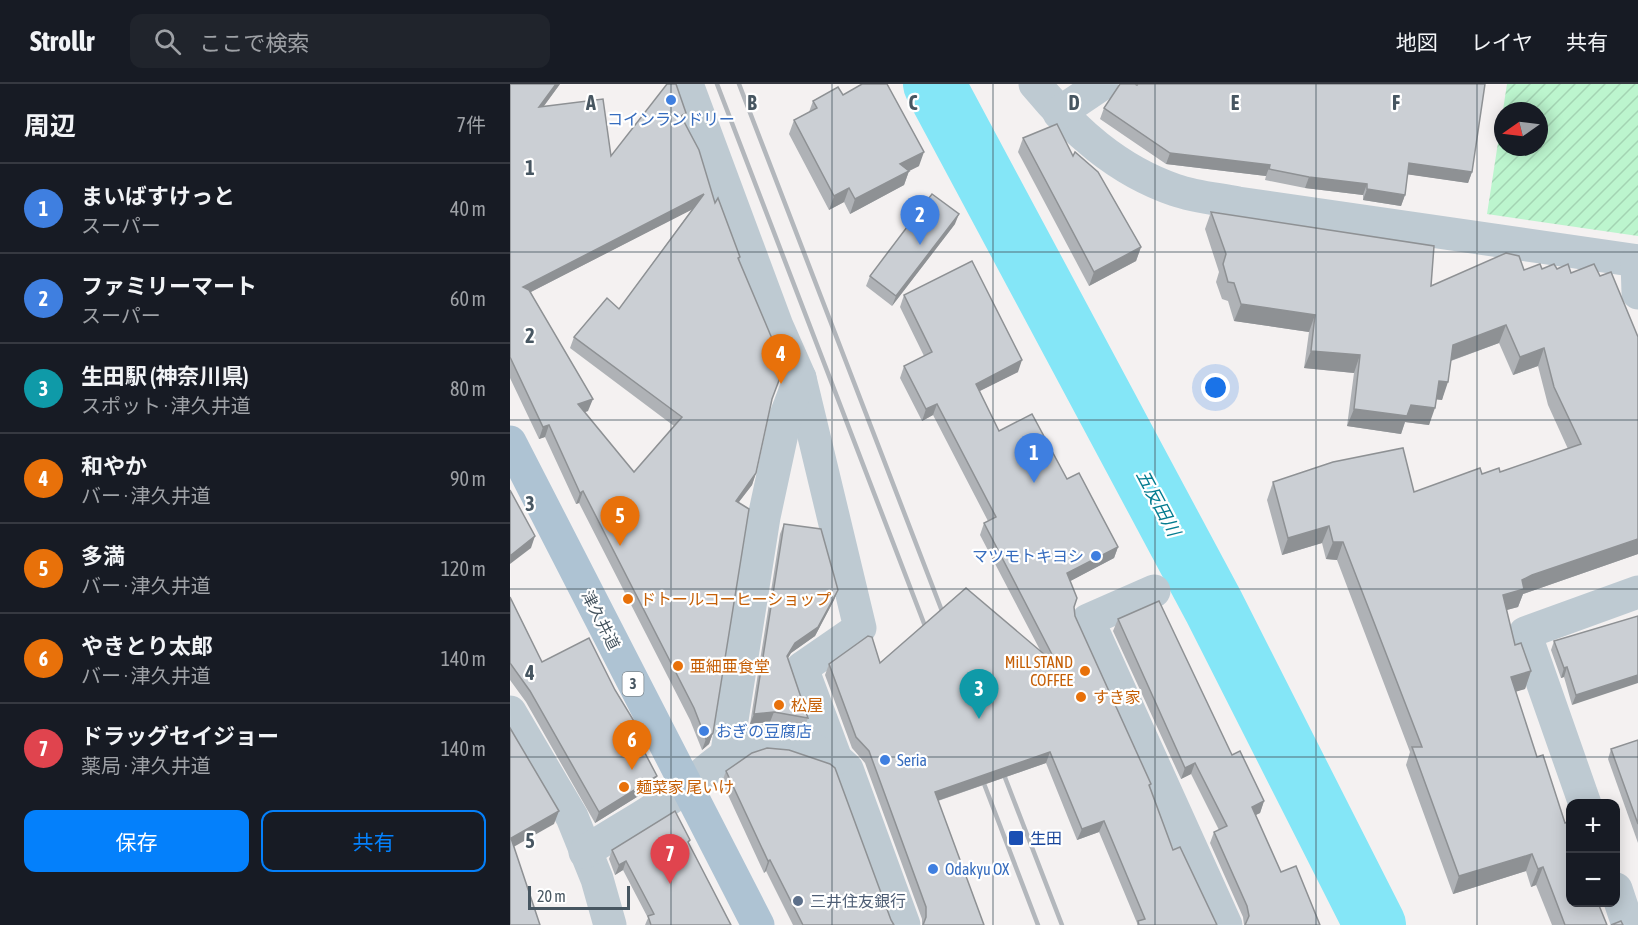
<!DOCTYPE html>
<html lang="ja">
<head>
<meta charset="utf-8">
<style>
	:root { --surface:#171b24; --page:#20242c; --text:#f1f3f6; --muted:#9ea1a6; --line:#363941; --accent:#0480fb }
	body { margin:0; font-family:"Asap Condensed","Noto Sans JP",sans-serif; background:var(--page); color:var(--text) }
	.controls { position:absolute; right:18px; bottom:18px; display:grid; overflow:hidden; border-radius:12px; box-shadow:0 3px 15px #0003 }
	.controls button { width:54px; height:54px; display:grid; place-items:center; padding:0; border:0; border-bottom:2px solid var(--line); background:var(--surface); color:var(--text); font:30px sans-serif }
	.compass { position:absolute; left:984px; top:18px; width:54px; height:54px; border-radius:50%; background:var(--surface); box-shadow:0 3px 15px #0003; rotate:256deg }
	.scale { position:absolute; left:18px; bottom:15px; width:102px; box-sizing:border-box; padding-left:6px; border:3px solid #475661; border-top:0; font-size:16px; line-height:21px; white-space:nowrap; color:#475661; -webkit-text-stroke:4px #fff; paint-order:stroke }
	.you { position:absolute; left:706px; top:304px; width:21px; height:21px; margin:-15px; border:4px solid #fff; border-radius:50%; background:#1a73e8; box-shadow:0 0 0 9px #1a73e833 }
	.badge { display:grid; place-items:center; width:39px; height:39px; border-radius:50%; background:var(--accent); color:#fff; font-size:20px; font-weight:700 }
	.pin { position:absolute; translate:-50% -50px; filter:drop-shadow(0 2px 3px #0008) }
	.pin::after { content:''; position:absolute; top:32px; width:21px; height:18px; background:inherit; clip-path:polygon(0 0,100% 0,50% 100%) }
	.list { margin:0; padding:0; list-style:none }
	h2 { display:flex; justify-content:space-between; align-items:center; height:78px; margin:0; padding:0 24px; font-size:26px }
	h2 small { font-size:20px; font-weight:400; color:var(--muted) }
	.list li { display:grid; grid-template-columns:39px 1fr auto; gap:18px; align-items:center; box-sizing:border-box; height:90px; padding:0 24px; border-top:2px solid var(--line) }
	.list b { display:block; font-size:22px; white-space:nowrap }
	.list p { margin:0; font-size:20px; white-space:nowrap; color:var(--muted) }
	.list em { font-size:20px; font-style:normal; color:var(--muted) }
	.actions { display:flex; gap:12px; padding:18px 24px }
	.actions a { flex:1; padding:14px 0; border:2px solid var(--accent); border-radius:12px; text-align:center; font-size:21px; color:var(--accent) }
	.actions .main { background:var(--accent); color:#fff }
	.icon { flex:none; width:33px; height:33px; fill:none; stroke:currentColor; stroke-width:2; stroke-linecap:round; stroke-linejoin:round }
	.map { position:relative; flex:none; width:1128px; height:841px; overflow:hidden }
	header { display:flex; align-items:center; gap:36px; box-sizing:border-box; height:84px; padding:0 30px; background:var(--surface); border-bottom:2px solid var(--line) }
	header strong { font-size:28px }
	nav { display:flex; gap:33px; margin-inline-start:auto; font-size:21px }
	.search { width:420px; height:54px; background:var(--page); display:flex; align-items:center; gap:15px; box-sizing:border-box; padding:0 21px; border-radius:12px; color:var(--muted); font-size:22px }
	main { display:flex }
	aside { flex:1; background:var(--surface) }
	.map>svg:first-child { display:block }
</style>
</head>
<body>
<header>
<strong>Strollr</strong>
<div class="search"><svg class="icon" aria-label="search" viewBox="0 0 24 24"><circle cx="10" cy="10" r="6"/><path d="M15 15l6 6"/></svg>ここで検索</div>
<nav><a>地図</a><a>レイヤ</a><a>共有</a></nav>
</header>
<main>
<aside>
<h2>周辺<small>7件</small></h2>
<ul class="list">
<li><span class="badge" style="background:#3f7fe0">1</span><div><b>まいばすけっと</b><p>スーパー</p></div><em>40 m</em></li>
<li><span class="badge" style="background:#3f7fe0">2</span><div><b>ファミリーマート</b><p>スーパー</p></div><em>60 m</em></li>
<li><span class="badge" style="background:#0f9aa8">3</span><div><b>生田駅 (神奈川県)</b><p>スポット · 津久井道</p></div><em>80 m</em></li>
<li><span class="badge" style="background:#e8710a">4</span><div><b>和やか</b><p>バー · 津久井道</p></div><em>90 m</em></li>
<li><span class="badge" style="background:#e8710a">5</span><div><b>多満</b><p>バー · 津久井道</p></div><em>120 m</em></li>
<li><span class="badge" style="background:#e8710a">6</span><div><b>やきとり太郎</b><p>バー · 津久井道</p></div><em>140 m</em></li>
<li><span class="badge" style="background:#e0444e">7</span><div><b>ドラッグセイジョー</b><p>薬局 · 津久井道</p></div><em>140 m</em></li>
</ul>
<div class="actions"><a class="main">保存</a><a>共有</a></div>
</aside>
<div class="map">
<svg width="1128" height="841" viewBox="0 0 1128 841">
	<defs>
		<pattern id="garden-furrows" width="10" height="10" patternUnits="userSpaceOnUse" patternTransform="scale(1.5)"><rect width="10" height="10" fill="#bcf5ce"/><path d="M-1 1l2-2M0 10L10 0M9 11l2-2" fill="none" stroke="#a3d4b3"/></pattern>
	</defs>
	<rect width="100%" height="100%" fill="#f4f1f1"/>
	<path fill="url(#garden-furrows)" fill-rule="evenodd" d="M997,0H1128V152L977,130ZM993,27H1029V63H993Z"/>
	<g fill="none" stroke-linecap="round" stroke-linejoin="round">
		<path stroke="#84e6f7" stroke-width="62" d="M424,0L704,523L865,841"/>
		<g stroke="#becad2" stroke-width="33">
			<path d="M177,0L267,242L290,294L350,544L292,584L326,675L337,685L394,841"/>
			<path d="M525,0C564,47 607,86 665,106C685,113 708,115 728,119L1128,177"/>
			<path d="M549,29L592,0"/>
			<path d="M1127,177L1128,209"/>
			<path d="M644,507L578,536L716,841"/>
			<path d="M0,628L62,733L87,795L100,841"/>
			<path d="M216,674L254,433L276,331L290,294"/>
			<path d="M1075,720L1015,549L1128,508"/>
			<path d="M75,768C108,746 145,727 176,703C198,687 221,661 250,657C271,654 307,667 326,675"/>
			<path d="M1106,805L1118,841"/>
		</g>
		<path stroke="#aec3d3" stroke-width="33" d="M0,358L248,841"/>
		<g stroke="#b3b7bc" stroke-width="4.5">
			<path d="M207,0L420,555"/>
			<path d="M229,0L437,540"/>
			<path d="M489,678L552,841"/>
			<path d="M468,684L528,841"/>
		</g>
	</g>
	<g fill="#afb2b6" fill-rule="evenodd">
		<path d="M0,0H50L34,22L101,72L174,37L205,119L230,173L229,177L262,316L246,389L242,401L229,418L203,649L199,660L192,666L180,636L69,419L66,420L35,353L29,355L0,294ZM182,125L109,225L64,253L60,264L164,342L124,388L74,328L78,327L21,208Z"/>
		<path d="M627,1L962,88L958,99L897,90L895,111L891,122L853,116V111L795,104L755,96L756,92L656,80L590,35L594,24Z"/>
		<path d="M333,11L409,82L399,87L394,101L340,130L334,118L319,126L279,50L284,36L299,28L303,17Z"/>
		<path d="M513,54L563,72L631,163L626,177L579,202L508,68Z"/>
		<path d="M701,128L921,202L1014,186L1032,185H1047L1061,189L1090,192L1128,253V470L1016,509L1013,510L1008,523L996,526L1005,561L1021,587L1015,605L1006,607L1060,819L1097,841H1042L1026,801L1021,803L1016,787L943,810L896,681L900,668L827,476L816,475L812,459L772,471L757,416L763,398L904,408L972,390L990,388L1058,365L1038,321L1028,282L1003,291L989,259L941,277L932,316L926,315L919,341L895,338L891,350L837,342L844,289L794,284L799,248L724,237L718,217L712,215L706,198L709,188L695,145Z"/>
		<path d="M445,140L382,222L356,202L360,192Z"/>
		<path d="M394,211L508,288L469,307L489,347L557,395L608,463L604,474L560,497L565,532L641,700L640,703L663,766L707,841H627V839L589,748L567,756L536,679L428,717L474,841H412V835L355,679L342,664L315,591L319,580L370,579L530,566L470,451L474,439L478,437L423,331L412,337L390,294L394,282L414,272L390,223Z"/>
		<path d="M274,440L328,506L324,516L305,552L281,569L278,574L298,634L294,644L260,638L240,640L270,450Z"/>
		<path d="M0,513L32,578L105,606L130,647L127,655L143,703L85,739L16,618L0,596Z"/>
		<path d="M1128,532L1062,621L1054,593L1051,594L1041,566L1044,557Z"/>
		<path d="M608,535L722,671L754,717L750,729L745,731L771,788L810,841H734L733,833L700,759L704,748L709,746L681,690L671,695L603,547Z"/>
		<path d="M1128,656V759L1098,675L1101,665Z"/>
		<path d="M216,687L381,836L384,841H283L256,787L254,789L212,698Z"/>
		<path d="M179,760L221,841H135L138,834L113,786L105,791L99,775L102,766Z"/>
	</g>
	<g fill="#8e9194">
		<path d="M46,0H50L25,34L29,23Z"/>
		<path d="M176,29L172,41L171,32Z"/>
		<path d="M414,68L409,82L399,87L394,101L340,130L345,115L390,80Z"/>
		<path d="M660,69L760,81L756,92L656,80Z"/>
		<path d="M899,79L962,88L958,99L895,90Z"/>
		<path d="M799,93L857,100L853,111L795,104Z"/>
		<path d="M339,104L334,118L319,126L324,112Z"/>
		<path d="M857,105L895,111L891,122L853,116Z"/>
		<path d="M194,110L189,122L9,214L13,203Z"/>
		<path d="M449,130L445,140L382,222L386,212Z"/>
		<path d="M631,163L626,177L579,202L584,188Z"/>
		<path d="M731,220L805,231L799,248L724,237Z"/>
		<path d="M996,241L989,259L937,278L943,261Z"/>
		<path d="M1034,264L1028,282L1003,291L1010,273Z"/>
		<path d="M801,267L850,271L844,289L794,284Z"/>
		<path d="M512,276L508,288L462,311L466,300Z"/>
		<path d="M929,297L938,298L932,316L923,315Z"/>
		<path d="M83,315L78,327L64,332L68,320Z"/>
		<path d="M427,320L423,331L412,337L416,325Z"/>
		<path d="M901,321L925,324L919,341L895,338L891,350L837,342L844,325Z"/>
		<path d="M39,341L35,353L29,355L33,343Z"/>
		<path d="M246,389L242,401L221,428L226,417Z"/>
		<path d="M73,407L69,419L66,420L70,409Z"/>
		<path d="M819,442L812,459L772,471L778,454Z"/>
		<path d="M25,452L21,464L0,480V472Z"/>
		<path d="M1128,455V470L1016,509L1013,510L1008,523L986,529L993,511L1012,496L1022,491Z"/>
		<path d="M823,458H833L827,476L816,475Z"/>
		<path d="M608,463L604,474L553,501L557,489Z"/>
		<path d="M328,506L324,516L305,552L281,569L273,582L277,572L285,559Z"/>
		<path d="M1057,583L1054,593L1051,594L1054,584Z"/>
		<path d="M1021,587L1015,605L995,611L1001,593Z"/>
		<path d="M1128,591V599L1062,621L1066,611Z"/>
		<path d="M264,628L260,638L240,640L244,630Z"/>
		<path d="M130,647L126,658L125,650Z"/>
		<path d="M203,649L199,660L192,666L196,655Z"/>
		<path d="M540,668L536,679L421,719L425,708Z"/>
		<path d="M685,679L681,690L671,695L675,684Z"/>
		<path d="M147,692L143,703L85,739L89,728Z"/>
		<path d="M754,717L750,729L738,735L742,723Z"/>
		<path d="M49,727L44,740L0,765L1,754Z"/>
		<path d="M594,737L589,748L567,756L572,745Z"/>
		<path d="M1022,770L1016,787L943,810L949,792Z"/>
		<path d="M260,776L256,787L254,789L258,777Z"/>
		<path d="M116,777L113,786L105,791L109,781Z"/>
		<path d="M1033,783L1026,801L1021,803L1028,785Z"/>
	</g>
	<g fill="#cbcfd4" stroke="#8e9194" stroke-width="1.5" fill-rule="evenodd">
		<path d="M0,0H46L29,23L93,15L101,72L157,0H166L176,29L171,32L189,66L205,119L208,114L230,173L228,174L274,283L262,315L246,389L226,417L239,425L203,649L196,655L184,624L73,407L70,409L39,341L33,343L0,273ZM194,110L109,225L97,214L64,253L172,333L124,388L68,320L83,315L19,206L13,203Z"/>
		<path d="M352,0H377L414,68L390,80L399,87L345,115L339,104L324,112L284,36L307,24L303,17L328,3L333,11Z"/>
		<path d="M610,0H625L627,1L628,0H975L962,88L899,79L895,111L857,105V100L799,93L759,85L760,81L660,69L594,24Z"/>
		<path d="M547,40L563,72L565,68L588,88L631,163L584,188L513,54Z"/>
		<path d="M422,110L449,130L386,212L360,192Z"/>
		<path d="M701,128L924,162L921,202L996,169L1009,172L1014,186L1030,180L1032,185L1044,180L1047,185L1058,180L1061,189L1084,180L1090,192L1101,188L1128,253V455L1022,491L1012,496L1014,505L993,511L1005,561L1011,559L1021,587L1001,593L1027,673L1033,671L1055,739L1060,737V819H1088L1097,841H1055L1033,783L1028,785L1022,770L949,792L902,663H912L833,458H823L819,442L778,454L763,398L823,378L893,364L904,408L970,384L972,390L989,384L990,388L1071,360L1044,303L1034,264L1010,273L996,241L943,261L938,298L929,297L925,324L901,321L897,332L844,325L850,271L801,267L805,231L731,220L724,199L718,198L713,180L716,170Z"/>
		<path d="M462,177L512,276L466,300L489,347L522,330L557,395L569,389L608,463L557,489L567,514L564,523L565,532L641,700L639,701L663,766L670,763L707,841H629L628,837L635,835L594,737L572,745L540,668L425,708L474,841H413L416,833V823L359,667L346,653L319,580L358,552L362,553L370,579L456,504L548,582L474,439L486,433L427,320L416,325L394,282L422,268L394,211Z"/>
		<path d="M0,406L25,452L0,472Z"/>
		<path d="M274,440L311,445L328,506L308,543L285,559L277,572L298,634L264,628L244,630Z"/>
		<path d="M0,513L32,578L79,554L105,606L130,647L125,650L147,692L89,728L20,607L0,579Z"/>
		<path d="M649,517L722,671L730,667L754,717L742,723L771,788L786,782L810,841H735L739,832L737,822L704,748L717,742L685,679L675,684L608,535Z"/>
		<path d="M1128,532V591L1066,611L1057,583L1054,584L1044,557Z"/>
		<path d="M0,644L49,727L1,754L30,841H0Z"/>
		<path d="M1128,656V740L1101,665Z"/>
		<path d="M257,664L279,666L320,680L325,684L381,836L384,841H293L260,776L258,777L216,687L242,669Z"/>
		<path d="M165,727L180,756L178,758L221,841H141L138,832L144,830L116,777L109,781L102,766Z"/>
		<path d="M1111,837L1113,841H1101Z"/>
	</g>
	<path fill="none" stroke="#475661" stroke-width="1.5" stroke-opacity="0.55" d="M161,0V841M322,0V841M483,0V841M645,0V841M806,0V841M967,0V841M0,168H1128M0,336H1128M0,505H1128M0,673H1128"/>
	<g fill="#3f7fe0" stroke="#fff" stroke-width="2">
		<circle cx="161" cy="16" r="6"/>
		<circle cx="586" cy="472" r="6"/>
		<circle cx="194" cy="647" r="6"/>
		<circle cx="375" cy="676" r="6"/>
		<circle cx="423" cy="785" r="6"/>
	</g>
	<g fill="#e8710a" stroke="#fff" stroke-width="2">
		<circle cx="118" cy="515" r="6"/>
		<circle cx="168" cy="582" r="6"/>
		<circle cx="575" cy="587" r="6"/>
		<circle cx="571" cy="613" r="6"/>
		<circle cx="269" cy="621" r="6"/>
		<circle cx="114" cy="703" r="6"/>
	</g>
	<rect fill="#1a4fb4" stroke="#fff" stroke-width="2" x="498" y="746" width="16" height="16" rx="3"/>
	<circle fill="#5c6f8a" stroke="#fff" stroke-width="2" cx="288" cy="817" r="6"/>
	<g text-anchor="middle" stroke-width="4.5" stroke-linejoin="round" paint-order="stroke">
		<rect fill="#fff" stroke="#7e8990" stroke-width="1.5" x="112.5" y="588" width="21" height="24" rx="4.5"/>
		<g font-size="15" font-weight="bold" fill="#475661">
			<text x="123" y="605">3</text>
		</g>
		<g font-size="16" fill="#366cbe" stroke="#fff" text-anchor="start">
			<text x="161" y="41" text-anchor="middle">コインランドリー</text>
			<text x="574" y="478" text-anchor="end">マツモトキヨシ</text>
			<text x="206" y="653">おぎの豆腐店</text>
			<text x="387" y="682">Seria</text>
			<text x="435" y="791">Odakyu OX</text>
		</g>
		<g font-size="16" fill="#c56008" stroke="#fff" text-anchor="start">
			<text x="130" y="521">ドトールコーヒーショップ</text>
			<text x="563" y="584" text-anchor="end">MiLL STAND<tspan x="563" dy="18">COFFEE</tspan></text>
			<text x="180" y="588">亜細亜食堂</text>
			<text x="583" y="619">すき家</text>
			<text x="281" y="627">松屋</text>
			<text x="126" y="709">麺菜家 尾いけ</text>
		</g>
		<g font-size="16" fill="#475661" stroke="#fff">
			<text transform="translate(91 536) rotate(63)" y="6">津久井道</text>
		</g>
		<g font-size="16" fill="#164399" stroke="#fff" text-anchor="start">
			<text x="520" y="760">生田</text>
		</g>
		<g font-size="16" fill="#4e5e75" stroke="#fff" text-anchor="start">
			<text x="300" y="823">三井住友銀行</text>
		</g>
		<g font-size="18" font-style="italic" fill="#047c90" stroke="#fff">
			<text transform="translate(648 419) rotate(62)" y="6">五反田川</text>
		</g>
	</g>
	<g font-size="20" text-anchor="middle" font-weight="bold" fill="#475661" stroke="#fff" stroke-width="4.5" stroke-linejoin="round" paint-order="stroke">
		<text x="81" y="26">A</text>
		<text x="242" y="26">B</text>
		<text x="403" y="26">C</text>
		<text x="564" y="26">D</text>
		<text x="725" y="26">E</text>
		<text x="886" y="26">F</text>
		<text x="20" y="91">1</text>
		<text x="20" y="259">2</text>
		<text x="20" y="427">3</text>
		<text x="20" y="596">4</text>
		<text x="20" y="764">5</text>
	</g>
</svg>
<div class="controls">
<button>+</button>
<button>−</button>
</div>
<svg class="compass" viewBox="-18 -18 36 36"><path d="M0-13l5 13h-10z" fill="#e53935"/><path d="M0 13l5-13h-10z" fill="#9ea1a6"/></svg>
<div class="scale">20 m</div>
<div class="you"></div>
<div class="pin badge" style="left:524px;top:399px;background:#3f7fe0">1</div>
<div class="pin badge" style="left:410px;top:161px;background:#3f7fe0">2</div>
<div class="pin badge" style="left:469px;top:635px;background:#0f9aa8">3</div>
<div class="pin badge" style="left:271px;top:300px;background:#e8710a">4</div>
<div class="pin badge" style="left:110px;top:462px;background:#e8710a">5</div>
<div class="pin badge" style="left:122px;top:686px;background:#e8710a">6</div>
<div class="pin badge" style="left:160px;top:800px;background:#e0444e">7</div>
</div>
</main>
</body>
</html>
